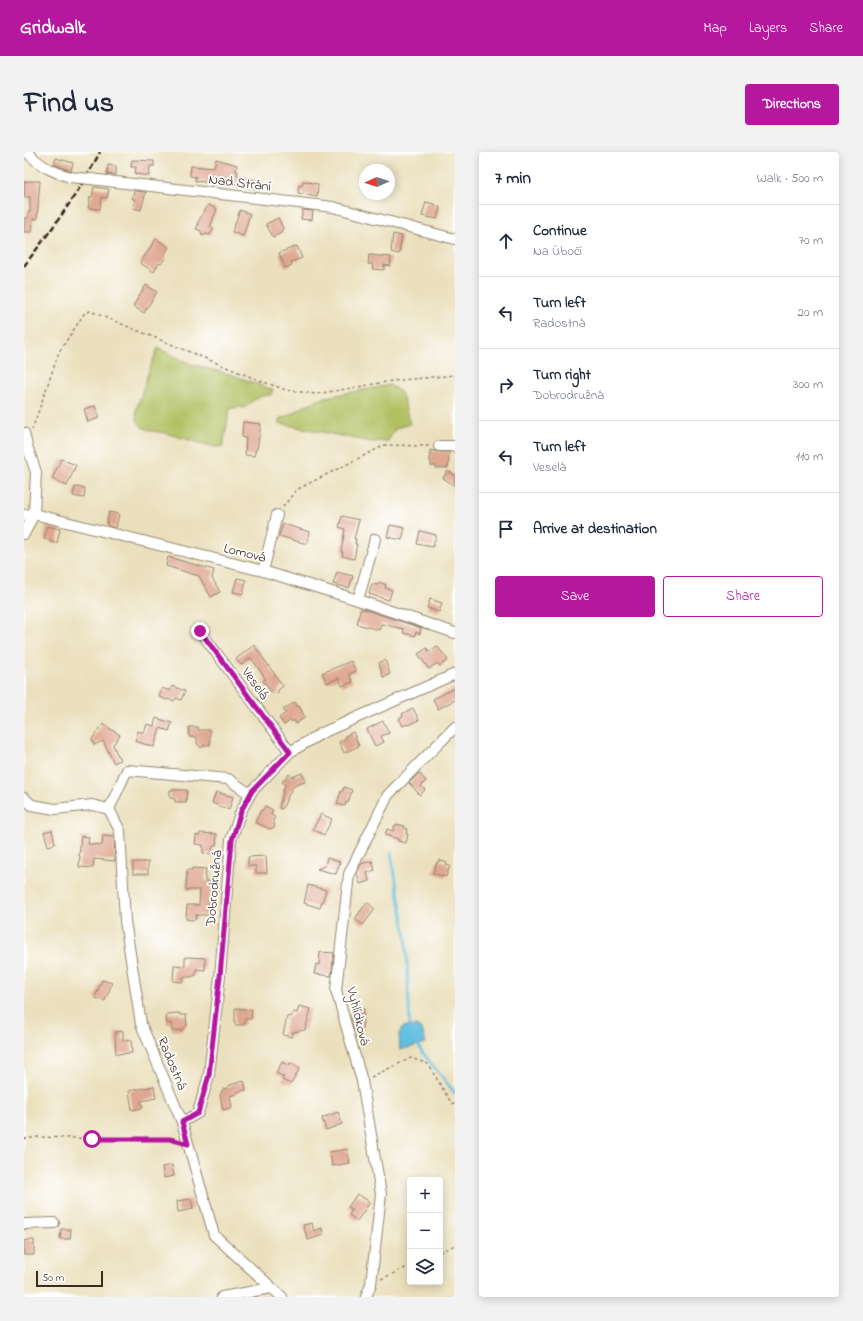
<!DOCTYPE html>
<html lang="en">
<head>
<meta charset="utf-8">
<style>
	:root { --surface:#fff; --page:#f2f2f3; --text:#1f2937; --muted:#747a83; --line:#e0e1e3; --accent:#b5179e }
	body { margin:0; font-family:"Indie Flower",sans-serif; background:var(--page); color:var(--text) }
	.controls { position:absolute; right:12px; bottom:12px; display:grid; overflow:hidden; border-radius:4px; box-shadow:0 2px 10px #0003 }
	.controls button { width:36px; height:36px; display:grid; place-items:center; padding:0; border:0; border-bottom:1px solid var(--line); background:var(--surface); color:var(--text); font:20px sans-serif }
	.compass { position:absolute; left:335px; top:12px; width:36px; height:36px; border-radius:50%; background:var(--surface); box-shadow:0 2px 10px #0003; rotate:267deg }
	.scale { position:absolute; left:12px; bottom:10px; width:67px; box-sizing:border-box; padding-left:4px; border:2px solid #3b2a1e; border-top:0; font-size:11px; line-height:14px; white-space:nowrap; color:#3b2a1e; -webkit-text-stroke:3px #fff; paint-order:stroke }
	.stop { position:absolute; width:12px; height:12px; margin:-9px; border:3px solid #b5179e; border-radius:50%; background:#fff }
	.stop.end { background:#b5179e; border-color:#fff; box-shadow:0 1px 4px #0008 }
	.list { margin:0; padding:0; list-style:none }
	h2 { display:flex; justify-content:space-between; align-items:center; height:52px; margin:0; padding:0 16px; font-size:17px }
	h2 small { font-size:13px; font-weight:400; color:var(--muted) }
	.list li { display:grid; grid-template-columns:26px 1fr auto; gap:12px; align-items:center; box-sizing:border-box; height:72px; padding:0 16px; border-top:1px solid var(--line) }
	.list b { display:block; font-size:15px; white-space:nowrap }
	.list p { margin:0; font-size:13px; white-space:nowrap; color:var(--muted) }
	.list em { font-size:13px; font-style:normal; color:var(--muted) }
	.actions { display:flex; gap:8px; padding:12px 16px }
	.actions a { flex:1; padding:9px 0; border:1px solid var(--accent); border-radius:4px; text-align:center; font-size:14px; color:var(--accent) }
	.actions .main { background:var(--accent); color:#fff }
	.icon { flex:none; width:22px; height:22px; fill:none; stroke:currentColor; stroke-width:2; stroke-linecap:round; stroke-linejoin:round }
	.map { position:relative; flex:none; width:431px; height:1145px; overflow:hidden; border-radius:4px }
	header { display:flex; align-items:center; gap:24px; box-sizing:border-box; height:56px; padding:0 20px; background:var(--accent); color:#fff }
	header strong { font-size:19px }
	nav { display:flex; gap:22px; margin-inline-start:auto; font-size:14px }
	.intro { display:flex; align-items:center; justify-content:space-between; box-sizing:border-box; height:96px; padding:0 24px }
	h1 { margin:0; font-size:28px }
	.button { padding:10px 18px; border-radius:4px; background:var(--accent); color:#fff; font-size:14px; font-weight:700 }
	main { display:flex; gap:24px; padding:0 24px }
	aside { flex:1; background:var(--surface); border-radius:4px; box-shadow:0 2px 10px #0003 }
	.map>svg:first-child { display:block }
</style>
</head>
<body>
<header>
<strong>Gridwalk</strong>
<nav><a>Map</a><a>Layers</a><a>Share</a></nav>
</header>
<div class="intro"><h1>Find us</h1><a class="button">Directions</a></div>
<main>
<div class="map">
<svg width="431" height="1145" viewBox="0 0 431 1145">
	<rect width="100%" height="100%" fill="#fff"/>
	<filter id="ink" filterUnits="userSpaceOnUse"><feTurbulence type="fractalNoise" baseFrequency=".025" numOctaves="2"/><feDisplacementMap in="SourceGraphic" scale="8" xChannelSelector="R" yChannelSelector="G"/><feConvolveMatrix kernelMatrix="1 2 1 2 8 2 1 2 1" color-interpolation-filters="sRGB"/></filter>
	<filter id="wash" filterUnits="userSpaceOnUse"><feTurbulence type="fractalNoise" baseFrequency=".012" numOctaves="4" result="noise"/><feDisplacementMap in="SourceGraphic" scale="16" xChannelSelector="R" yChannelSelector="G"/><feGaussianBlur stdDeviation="0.9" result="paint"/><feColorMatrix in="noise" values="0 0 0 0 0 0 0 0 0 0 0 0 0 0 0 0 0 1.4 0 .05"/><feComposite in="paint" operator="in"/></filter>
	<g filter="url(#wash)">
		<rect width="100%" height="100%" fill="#ebe0bd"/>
		<g fill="#b1c062" stroke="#767540">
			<path d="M134,196L167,212L209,223L249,238L247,243C235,243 229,248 221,256L214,255L206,257L199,294L192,295L183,293L141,281L128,279L118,275L113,268L112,259L125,218Z"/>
			<path d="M365,233L375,239L378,243L386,272L372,276L364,289L347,290L254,271L256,266L262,265L284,252L302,245Z"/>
		</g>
		<path fill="#62bfe0" stroke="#4e747f" d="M392,874L398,878L402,891L376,898L375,882L379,875Z"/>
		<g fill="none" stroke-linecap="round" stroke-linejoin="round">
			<g stroke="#62bfe0" stroke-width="2.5">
				<path d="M367,701L382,784L386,877"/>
				<path d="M392,890L398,900L431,941"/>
			</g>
		</g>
		<g id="blocks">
			<g fill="#dfa690">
				<path d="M32,6L49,11L47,19L30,12Z"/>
				<path d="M192,7L213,13L212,19L214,20L213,24L232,28L230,37L190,26V31L171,29L172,25L166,24L167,14L190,16Z"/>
				<path d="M108,8L130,9V14H126L125,24L111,22L112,15H107Z"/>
				<path d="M84,13L92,14V23L83,22Z"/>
				<path d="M6,29H16L13,67H9L8,80H0V66H4V60H6V45H0V30Z"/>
				<path d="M279,29L294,32L293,45L274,41L275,33L278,34Z"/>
				<path d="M70,35L85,37L83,46L78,45L76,57L64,56L66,45H68Z"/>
				<path d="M110,39L122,40L117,58L109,56L111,47H108Z"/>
				<path d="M402,50L411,52V54L416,55L413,67L398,64Z"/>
				<path d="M184,53L193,57L186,75L190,76L186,83L182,82L178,84L177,79L172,77L175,72H173Z"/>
				<path d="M216,58L226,62L219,84L208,80Z"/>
				<path d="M279,58L289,59L288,68L277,67Z"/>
				<path d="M254,66L259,76L257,81L249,85L242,72Z"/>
				<path d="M369,82L378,84L375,102L367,100Z"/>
				<path d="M132,87L145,95L140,104L142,105L137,112L135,111L130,120L116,111Z"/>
				<path d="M273,94L278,106L267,110L268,113L261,116L255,101Z"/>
				<path d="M345,103L367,105L366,114L360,113V118L348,117L349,112H344Z"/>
				<path d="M122,133L133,140L120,161L109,154Z"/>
				<path d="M71,254L75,266L64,270L60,257Z"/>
				<path d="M219,270L237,272L233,297H232L230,304L221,303L222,286L218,285Z"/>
				<path d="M406,298L415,300H425L424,316H412V314H407V309H406Z"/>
				<path d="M37,307L52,313L43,334L28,327Z"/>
				<path d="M424,319L431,323V334L419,326Z"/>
				<path d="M51,335L61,336L60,346L49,344Z"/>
				<path d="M85,360L95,362L92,376L83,373Z"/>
				<path d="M318,364L335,368L330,387H332L331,392H333L330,407L318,404L319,400H317L321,377L315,375Z"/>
				<path d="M259,372L286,380L283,392L255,384Z"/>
				<path d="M366,373L381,376L378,388L363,385Z"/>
				<path d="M23,374L36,377L33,391L26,390V388L20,387Z"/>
				<path d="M396,379L412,383L409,395L393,392Z"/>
				<path d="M144,405L190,418L188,426L196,440L187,445L175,424L142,414Z"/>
				<path d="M313,420L329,424L325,436L309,432Z"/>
				<path d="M213,426L222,428L219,442L209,440Z"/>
				<path d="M355,430L362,433L361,436L368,438L365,448L345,442L348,432L354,433Z"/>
				<path d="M406,447L418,451L415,460L403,456Z"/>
				<path d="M339,457L397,476L396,482L392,480L391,484L379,481L380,477L357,472L355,478L333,472L336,458Z"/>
				<path d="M230,493L259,534L254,538V542L251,541L249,542L239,529L242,527L227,506L217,513L212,507Z"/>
				<path d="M413,494L424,508L416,514L413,511L405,517L394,502L403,496L405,500Z"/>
				<path d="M361,508L366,522L359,525L355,511Z"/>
				<path d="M327,509L332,519L325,522L329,530L318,534L315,526L303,531L298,521Z"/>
				<path d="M148,534L161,539L157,548L152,546L150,549L144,547L143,548L135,545L138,536L146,539Z"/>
				<path d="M431,536V548L414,557L409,547Z"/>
				<path d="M271,550L274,555L275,554L281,565L272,572L270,568L268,570L267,568L260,573L255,566L262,561L259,558Z"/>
				<path d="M389,556L395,568L384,573L383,572L379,574L375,566L379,564L378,562Z"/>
				<path d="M132,566L148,571L145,579L136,576L130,595L111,589L114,579L120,581L123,572L130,574Z"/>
				<path d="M359,569L365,581L357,584L360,590L351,594L343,577Z"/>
				<path d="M79,572L96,583L89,593L96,608L90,611L79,589L70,593L68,587Z"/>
				<path d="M165,575H174V578H186V593H180L177,596L173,591V585H165Z"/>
				<path d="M329,580L335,594L320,601L315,590L322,586L321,584Z"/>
				<path d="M278,621L281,627V630L272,633L268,636L258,657L255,656L261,632L258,630L265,622L268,625Z"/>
				<path d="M395,621L402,629L397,634L401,638L396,643L385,631Z"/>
				<path d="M320,635L328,638L324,651L322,650L321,654L313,652L317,639H319Z"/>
				<path d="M146,638H163L162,650H151V647L146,646Z"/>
				<path d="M192,640L209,645L205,658L188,651Z"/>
				<path d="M241,654L249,658L247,663L251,665L249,668L251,675L246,677L231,670L237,658L238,659Z"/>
				<path d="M297,662L308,667L300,683L289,677Z"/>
				<path d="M372,672L381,674L380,676L383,677L382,682H384L382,691L374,689V687L361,683L363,677L369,679L370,674H372Z"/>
				<path d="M28,678L31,692L24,694L20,680Z"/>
				<path d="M176,681L193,682L192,694H189L188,702L179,701V693L171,692L172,683L175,684Z"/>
				<path d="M57,684L65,685L64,692L78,693L79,684L90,685L91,709L70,707L69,716L55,715L56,704H55Z"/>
				<path d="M242,704L243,721H232V714H224V705Z"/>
				<path d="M303,706L316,710L312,722L293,717L301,714Z"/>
				<path d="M415,708L423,711L422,713L426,714L422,725L409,721L413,710L414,711Z"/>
				<path d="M348,709L351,718L343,721L345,729L336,732L333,721L337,712Z"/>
				<rect x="109" y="710" width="15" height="12"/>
				<path d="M168,716L182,717L181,729H188L187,739H186L184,763H172V767L168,768L162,767L163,753H175L176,738H162L163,718H168Z"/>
				<path d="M284,733L302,738L296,756L280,751Z"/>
				<path d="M343,750L351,757L339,773L331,767Z"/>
				<path d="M296,800L310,801L307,824L290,822L292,812L295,813Z"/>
				<path d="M161,805L181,806V818L172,817V823L167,825H159V830L149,829L150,813L161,814Z"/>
				<path d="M78,828L88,831L81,849L71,846Z"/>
				<path d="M275,854L287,857L281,878L269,880L268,885L259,883L263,865L268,864L269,860L273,861Z"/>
				<path d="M211,856L228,858L227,867H221L220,873H211Z"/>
				<path d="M328,856L340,857L338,879H330L327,866Z"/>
				<path d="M156,861V863H162L163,873L158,878L148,879L147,871L143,872L142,862Z"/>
				<path d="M99,879V889L107,888L108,901L92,902L91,880Z"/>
				<path d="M258,910L265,914L266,911L276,916L267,932L258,928L260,925L252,921Z"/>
				<path d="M220,929L222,938L213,940L212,942L206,944L208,955L199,958L196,943L199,937L203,936L206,933Z"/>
				<path d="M130,934L132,946L117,949L119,956L108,958L105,939Z"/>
				<path d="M314,960L318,972L302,978L298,966Z"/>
				<path d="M323,997L326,1011L308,1014L306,1000Z"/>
				<path d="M148,1013L150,1024L140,1026L138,1015Z"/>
				<path d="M333,1042L346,1050L333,1069L325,1063L328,1058L324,1055Z"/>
				<path d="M167,1047L169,1057L154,1060L153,1049Z"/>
				<path d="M288,1071L290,1079L298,1076L299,1083L284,1088L279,1073Z"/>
				<path d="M37,1077H47L46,1087H36Z"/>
				<path d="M3,1088H10V1103H0V1089Z"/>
			</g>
		</g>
	</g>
	<g filter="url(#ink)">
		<use href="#blocks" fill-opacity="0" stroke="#93856e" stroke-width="1"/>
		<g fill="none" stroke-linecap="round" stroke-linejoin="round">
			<g stroke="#93856e" stroke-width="12">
				<g id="minor">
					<path d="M3,0C16,14 27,19 46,25"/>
					<path d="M66,27L309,55L431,87"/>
					<path d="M0,281L3,294L12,320L10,362L0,382"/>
					<path d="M415,294H431"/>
					<path d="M0,363L10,362L239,419L334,448L431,481"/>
					<path d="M239,419L253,363"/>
					<path d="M334,448L351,387"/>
					<path d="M176,479L266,600"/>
					<path d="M0,646L8,653L31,657L68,653L85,657"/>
					<path d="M85,657L96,679L101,769L117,872L158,970L190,1083L258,1145"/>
					<path d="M85,657L103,618L204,627L226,642"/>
					<path d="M158,970L174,961L185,923L196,824L207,688L217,659L228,639L266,600L298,581L431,522"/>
					<path d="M0,1072L30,1071"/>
					<path d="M198,1145L247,1136"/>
					<path d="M342,1145L347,1132L357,1042L338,929L312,838L325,722L364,643L431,575"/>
				</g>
			</g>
			<g stroke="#93856e" stroke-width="1.5" stroke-dasharray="3 3" stroke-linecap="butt">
				<path d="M8,278L35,200L60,162L66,159L229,226L262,238L292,242L368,229L431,223"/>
				<path d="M259,355L272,338L361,293L406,294"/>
				<path d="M347,925L387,906L404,912L426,949L431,953"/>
				<path d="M0,987L14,985L116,988L146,987L154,989"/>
				<path d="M416,1100L431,1093"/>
				<path d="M357,1127L386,1114"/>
			</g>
			<use href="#minor" stroke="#fff" stroke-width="10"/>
			<path stroke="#3b2a1e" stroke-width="2.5" stroke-dasharray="6 3" stroke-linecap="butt" d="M0,114C28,77 55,41 76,0"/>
			<g stroke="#93856e" stroke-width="12" stroke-linecap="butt">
				<path id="minor-bridge" d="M46,25L66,27"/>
			</g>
			<use href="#minor-bridge" stroke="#fff" stroke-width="10"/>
		</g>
	</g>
	<g fill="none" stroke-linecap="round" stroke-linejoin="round" filter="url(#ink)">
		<path stroke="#b5179e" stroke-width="5" d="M68,987H146L164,992L158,970L174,961L185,923L196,824L208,688L217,659L228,639L266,600L176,479"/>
	</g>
	<g text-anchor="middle" stroke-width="3.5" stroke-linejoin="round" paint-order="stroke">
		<g font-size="14" fill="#3b2a1e" stroke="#fff">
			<text transform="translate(216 30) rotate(7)" y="5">Nad Strání</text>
			<text transform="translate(221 400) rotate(14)" y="5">Lomová</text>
			<text transform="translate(232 531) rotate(54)" y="5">Veselá</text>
			<text transform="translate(189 736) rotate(-85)" y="5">Dobrodružná</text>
			<text transform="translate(335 864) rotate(76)" y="5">Vyhlídková</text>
			<text transform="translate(149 911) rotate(67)" y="5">Radostná</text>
		</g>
	</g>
</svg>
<div class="controls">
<button>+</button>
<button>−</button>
<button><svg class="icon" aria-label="layers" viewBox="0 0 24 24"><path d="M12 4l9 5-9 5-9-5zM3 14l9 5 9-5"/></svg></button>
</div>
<svg class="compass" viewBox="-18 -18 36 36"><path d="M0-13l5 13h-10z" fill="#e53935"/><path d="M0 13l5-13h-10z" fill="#747a83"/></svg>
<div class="scale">50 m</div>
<div class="stop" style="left:68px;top:987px"></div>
<div class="stop end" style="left:176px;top:479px"></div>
</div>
<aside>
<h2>7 min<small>Walk · 500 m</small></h2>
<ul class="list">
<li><svg class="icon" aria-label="ahead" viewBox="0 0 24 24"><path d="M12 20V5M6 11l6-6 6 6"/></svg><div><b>Continue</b><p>Na Úbočí</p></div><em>70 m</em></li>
<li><svg class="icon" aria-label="left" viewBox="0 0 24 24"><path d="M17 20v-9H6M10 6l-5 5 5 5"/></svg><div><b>Turn left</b><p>Radostná</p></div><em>20 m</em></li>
<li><svg class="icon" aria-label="right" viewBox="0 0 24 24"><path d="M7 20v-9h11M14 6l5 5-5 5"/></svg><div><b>Turn right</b><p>Dobrodružná</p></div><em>300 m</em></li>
<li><svg class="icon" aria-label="left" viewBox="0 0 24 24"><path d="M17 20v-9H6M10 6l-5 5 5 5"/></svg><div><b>Turn left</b><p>Veselá</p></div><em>110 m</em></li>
<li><svg class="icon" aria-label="arrive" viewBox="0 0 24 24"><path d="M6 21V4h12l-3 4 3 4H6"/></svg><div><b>Arrive at destination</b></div></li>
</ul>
<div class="actions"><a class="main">Save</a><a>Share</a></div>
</aside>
</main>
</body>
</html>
